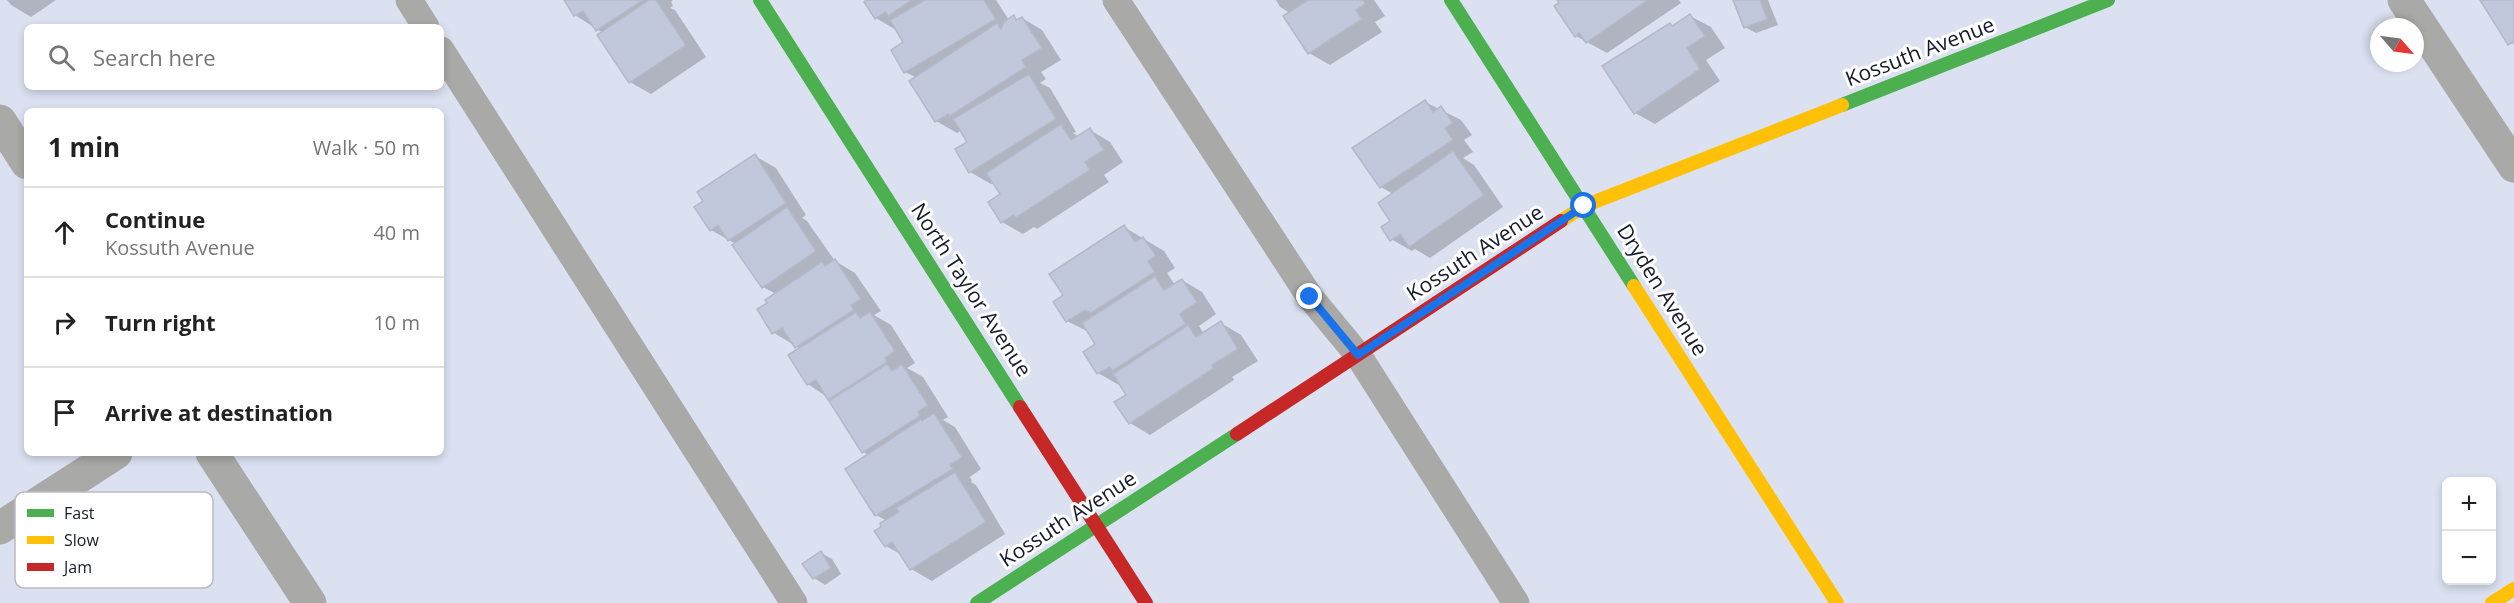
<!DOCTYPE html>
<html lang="en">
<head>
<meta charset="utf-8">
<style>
	:root { --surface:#fff; --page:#f2f2f2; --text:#222; --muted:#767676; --line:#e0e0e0 }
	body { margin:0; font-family:"Open Sans",sans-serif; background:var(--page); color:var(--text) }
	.controls { position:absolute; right:18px; bottom:18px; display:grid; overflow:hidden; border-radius:9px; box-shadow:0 3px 9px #0003 }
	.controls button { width:54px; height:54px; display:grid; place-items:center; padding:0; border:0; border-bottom:2px solid var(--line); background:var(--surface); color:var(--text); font:30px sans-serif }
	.compass { position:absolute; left:2370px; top:18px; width:54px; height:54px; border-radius:50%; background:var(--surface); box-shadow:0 3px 9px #0003; rotate:118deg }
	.stop { position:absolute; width:18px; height:18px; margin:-14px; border:4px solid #1a73e8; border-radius:50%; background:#fff }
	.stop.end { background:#1a73e8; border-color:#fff; box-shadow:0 2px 6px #0008 }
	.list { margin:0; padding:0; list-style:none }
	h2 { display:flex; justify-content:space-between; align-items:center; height:78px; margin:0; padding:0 24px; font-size:26px }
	h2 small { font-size:20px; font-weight:400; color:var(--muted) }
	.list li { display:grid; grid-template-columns:39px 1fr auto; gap:18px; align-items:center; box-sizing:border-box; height:90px; padding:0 24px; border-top:2px solid var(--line) }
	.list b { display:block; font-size:22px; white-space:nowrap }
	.list p { margin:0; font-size:20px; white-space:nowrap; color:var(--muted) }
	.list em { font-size:20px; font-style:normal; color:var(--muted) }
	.icon { flex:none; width:33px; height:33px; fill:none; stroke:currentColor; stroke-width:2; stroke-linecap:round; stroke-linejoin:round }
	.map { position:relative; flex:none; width:2514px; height:603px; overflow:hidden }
	.search { position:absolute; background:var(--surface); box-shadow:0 3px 9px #0003; left:24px; top:24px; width:420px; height:66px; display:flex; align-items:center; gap:15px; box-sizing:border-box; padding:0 21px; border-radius:9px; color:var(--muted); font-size:22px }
	.panel { position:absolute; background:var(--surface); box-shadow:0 3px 9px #0003; left:24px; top:108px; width:420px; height:348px; border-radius:9px }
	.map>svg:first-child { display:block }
</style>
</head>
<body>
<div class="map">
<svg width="2514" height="603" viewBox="0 0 2514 603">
	<rect width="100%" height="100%" fill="#dbe1f1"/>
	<g fill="#0003">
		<path d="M7,0H56L31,17L11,5Z"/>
		<path d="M565,0H673L671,2L673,6L670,8L675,10L706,57L651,94L630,82L603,33L575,15Z"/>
		<path d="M869,0H996L1009,20L1014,17L1019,20L1022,18L1042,30L1061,60L1041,72L1046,79L1040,83L1050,88L1076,132L1073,133L1079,137L1090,130L1110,142L1123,162L1104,175L1109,182L1037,229L1034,227L1023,234L1002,222V195L994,182L991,184L970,172V142L962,130L957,133L936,121L917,78L905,72V43L896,30L876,18Z"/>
		<path d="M1276,0H1374L1385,16L1375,22L1382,32L1330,65L1309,53L1290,13L1280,7Z"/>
		<path d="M1559,0H1679L1681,3L1607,53L1576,36Z"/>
		<path d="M1734,0H1768L1778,25L1756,33L1745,27Z"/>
		<path d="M1690,16L1711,27L1725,48L1706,60L1720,81L1655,124L1635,113L1670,25L1674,27Z"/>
		<path d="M1425,102L1461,120L1472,135L1464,140L1473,152L1463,158L1474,165L1503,207L1430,258L1415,249L1412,251L1391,239L1393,194L1381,187Z"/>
		<path d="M755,156L776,168L806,215L802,218L807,221L835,261L855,273L881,311L874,315L891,325L915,363L907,368L923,377L948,417L943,420L955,427L981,469L970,477L972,481L971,482L976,485L1005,534L932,581L911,569L902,555L886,546L876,532L887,521L876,515L869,455L863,452L833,401L808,384L801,349L774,333L776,294L763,287L736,244L711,230Z"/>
		<path d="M1124,227L1164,251L1175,268L1167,273L1175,285L1182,280L1202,292L1216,314L1199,326L1204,334L1221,323L1241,335L1258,361L1232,377L1234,380L1150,435L1130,423L1128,395L1121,384L1119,385L1098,373L1097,344L1089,332L1067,321L1065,296Z"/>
		<path d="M821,553L832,559L841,574L825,585L814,578Z"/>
	</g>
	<g fill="#c2c8db" stroke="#b4b9c9" stroke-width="1.5">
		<path d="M564,0H643L596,31L583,11L574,16Z"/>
		<path d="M649,0H656L686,45L629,83L597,35Z"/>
		<path d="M866,0H912L888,16L885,12L875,19L864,2Z"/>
		<path d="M925,0H984L996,19L904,73L891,50L903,42L890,20Z"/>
		<path d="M1308,0H1363L1365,4L1356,10L1362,19L1308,54L1283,16Z"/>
		<path d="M1557,0H1648L1586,43L1579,33L1575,37L1554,6L1559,3Z"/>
		<path d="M1733,0H1760L1767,19L1744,28Z"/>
		<path d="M2480,0H2514V44L2513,42L2508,45Z"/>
		<path d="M1690,14L1705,36L1687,48L1700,69L1634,114L1602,66L1670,23L1672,26Z"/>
		<path d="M1014,15L1016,20L1022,17L1042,48L1022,60L1026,67L950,116L948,114L935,122L909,81L997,23L1001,29L1004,22Z"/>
		<path d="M1029,74L1056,119L969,173L955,149L967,142L953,119Z"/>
		<path d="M1425,100L1433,112L1441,106L1453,123L1445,128L1453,140L1380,188L1352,148Z"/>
		<path d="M1061,124L1071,140L1090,128L1104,150L1085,162L1090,170L1015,218L1013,215L1001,223L988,202L1000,194L986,173Z"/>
		<path d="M1453,151L1484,195L1409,247L1400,234L1390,241L1381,227L1390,221L1378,203Z"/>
		<path d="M755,154L786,203L728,241L718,225L710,231L694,207L703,201L697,192Z"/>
		<path d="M787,207L816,251L762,288L732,245Z"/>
		<path d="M1124,225L1135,242L1143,237L1156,256L1148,261L1155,272L1091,313L1085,310L1066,322L1053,302L1063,295L1049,274Z"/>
		<path d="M835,259L861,299L851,305L854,310L795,348L782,328L772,334L757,309L767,303L765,300L822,262L825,266Z"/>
		<path d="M1155,276L1164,290L1182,279L1197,302L1180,314L1186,324L1112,371L1110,367L1097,374L1083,352L1095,344L1082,323Z"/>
		<path d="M856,312L860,318L870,312L895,351L885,358L887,362L828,400L816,380L807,385L788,355Z"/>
		<path d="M1221,321L1238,349L1212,365L1214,368L1129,424L1114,402L1126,395L1113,374L1188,325L1196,337Z"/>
		<path d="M887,364L892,371L902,364L928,405L918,412L920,416L862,453L829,401Z"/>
		<path d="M934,413L962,457L950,465L953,469L875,516L845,469L921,419L922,421Z"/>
		<path d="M955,472L986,522L910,570L892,542L885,547L874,531L881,527L880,523L899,512L896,508Z"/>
		<path d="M821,551L831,568L813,579L802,564Z"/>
	</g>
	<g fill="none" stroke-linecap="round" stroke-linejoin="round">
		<g stroke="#a9a9a7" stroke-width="27">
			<path d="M409,0L426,27"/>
			<path d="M1116,0L1310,297L1358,355L1516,603"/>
			<path d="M441,50L794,603"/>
		</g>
		<g stroke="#a9a9a7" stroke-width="33">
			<path d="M2404,0L2514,166"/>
			<path d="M0,121L27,163"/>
			<path d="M212,453L310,603"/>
			<path d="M0,528L116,453"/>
		</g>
		<g stroke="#4caf50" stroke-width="14">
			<path d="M760,0L1020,407"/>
			<path d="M1451,0L1634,286"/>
			<path d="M1842,105L2108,0"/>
			<path d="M977,603L1237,434"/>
		</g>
		<g stroke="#ffc107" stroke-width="14">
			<path d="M1561,221L1584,206L1842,105"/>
			<path d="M1634,286L1837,603"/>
			<path d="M2492,603L2514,589"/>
		</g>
		<g stroke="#c62828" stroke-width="14">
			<path d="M1020,407L1146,603"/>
			<path d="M1237,434L1561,221"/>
		</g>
	</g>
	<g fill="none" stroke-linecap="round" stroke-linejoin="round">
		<path stroke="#1a73e8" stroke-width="8" d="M1310,297L1358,355L1584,206"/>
	</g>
	<g text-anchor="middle" stroke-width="6" stroke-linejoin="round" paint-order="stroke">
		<g font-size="21" fill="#151a2b" stroke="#fff">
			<text transform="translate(1920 52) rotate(-21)" y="7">Kossuth Avenue</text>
			<text transform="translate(1475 253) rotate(-33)" y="7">Kossuth Avenue</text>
			<text transform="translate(971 290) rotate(57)" y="7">North Taylor Avenue</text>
			<text transform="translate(1662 290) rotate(58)" y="7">Dryden Avenue</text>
			<text transform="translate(1068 519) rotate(-33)" y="7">Kossuth Avenue</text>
		</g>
	</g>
	<rect x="15" y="492" width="198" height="96" rx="9" fill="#fff" stroke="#b9babf" stroke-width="1.5"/>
	<rect x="27" y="509" width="27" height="8" fill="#4caf50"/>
	<rect x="27" y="536" width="27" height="8" fill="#ffc107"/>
	<rect x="27" y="563" width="27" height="8" fill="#c62828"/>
	<g font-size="16" fill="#151a2b">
		<text x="64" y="519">Fast</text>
		<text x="64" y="546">Slow</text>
		<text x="64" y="573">Jam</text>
	</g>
</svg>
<div class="controls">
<button>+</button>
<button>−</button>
</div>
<svg class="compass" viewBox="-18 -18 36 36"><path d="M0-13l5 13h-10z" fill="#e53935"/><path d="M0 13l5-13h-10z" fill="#767676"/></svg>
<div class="stop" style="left:1584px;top:206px"></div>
<div class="stop end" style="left:1310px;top:297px"></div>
<div class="search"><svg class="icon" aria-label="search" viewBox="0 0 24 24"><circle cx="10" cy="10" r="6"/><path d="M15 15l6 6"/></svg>Search here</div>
<section class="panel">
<h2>1 min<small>Walk · 50 m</small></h2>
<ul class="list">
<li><svg class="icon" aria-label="ahead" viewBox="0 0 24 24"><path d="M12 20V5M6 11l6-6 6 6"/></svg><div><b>Continue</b><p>Kossuth Avenue</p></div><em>40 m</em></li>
<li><svg class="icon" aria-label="right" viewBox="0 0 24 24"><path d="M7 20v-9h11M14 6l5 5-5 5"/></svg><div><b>Turn right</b></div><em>10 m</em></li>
<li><svg class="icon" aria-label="arrive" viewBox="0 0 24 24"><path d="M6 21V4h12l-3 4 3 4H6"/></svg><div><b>Arrive at destination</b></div></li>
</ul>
</section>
</div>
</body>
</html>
